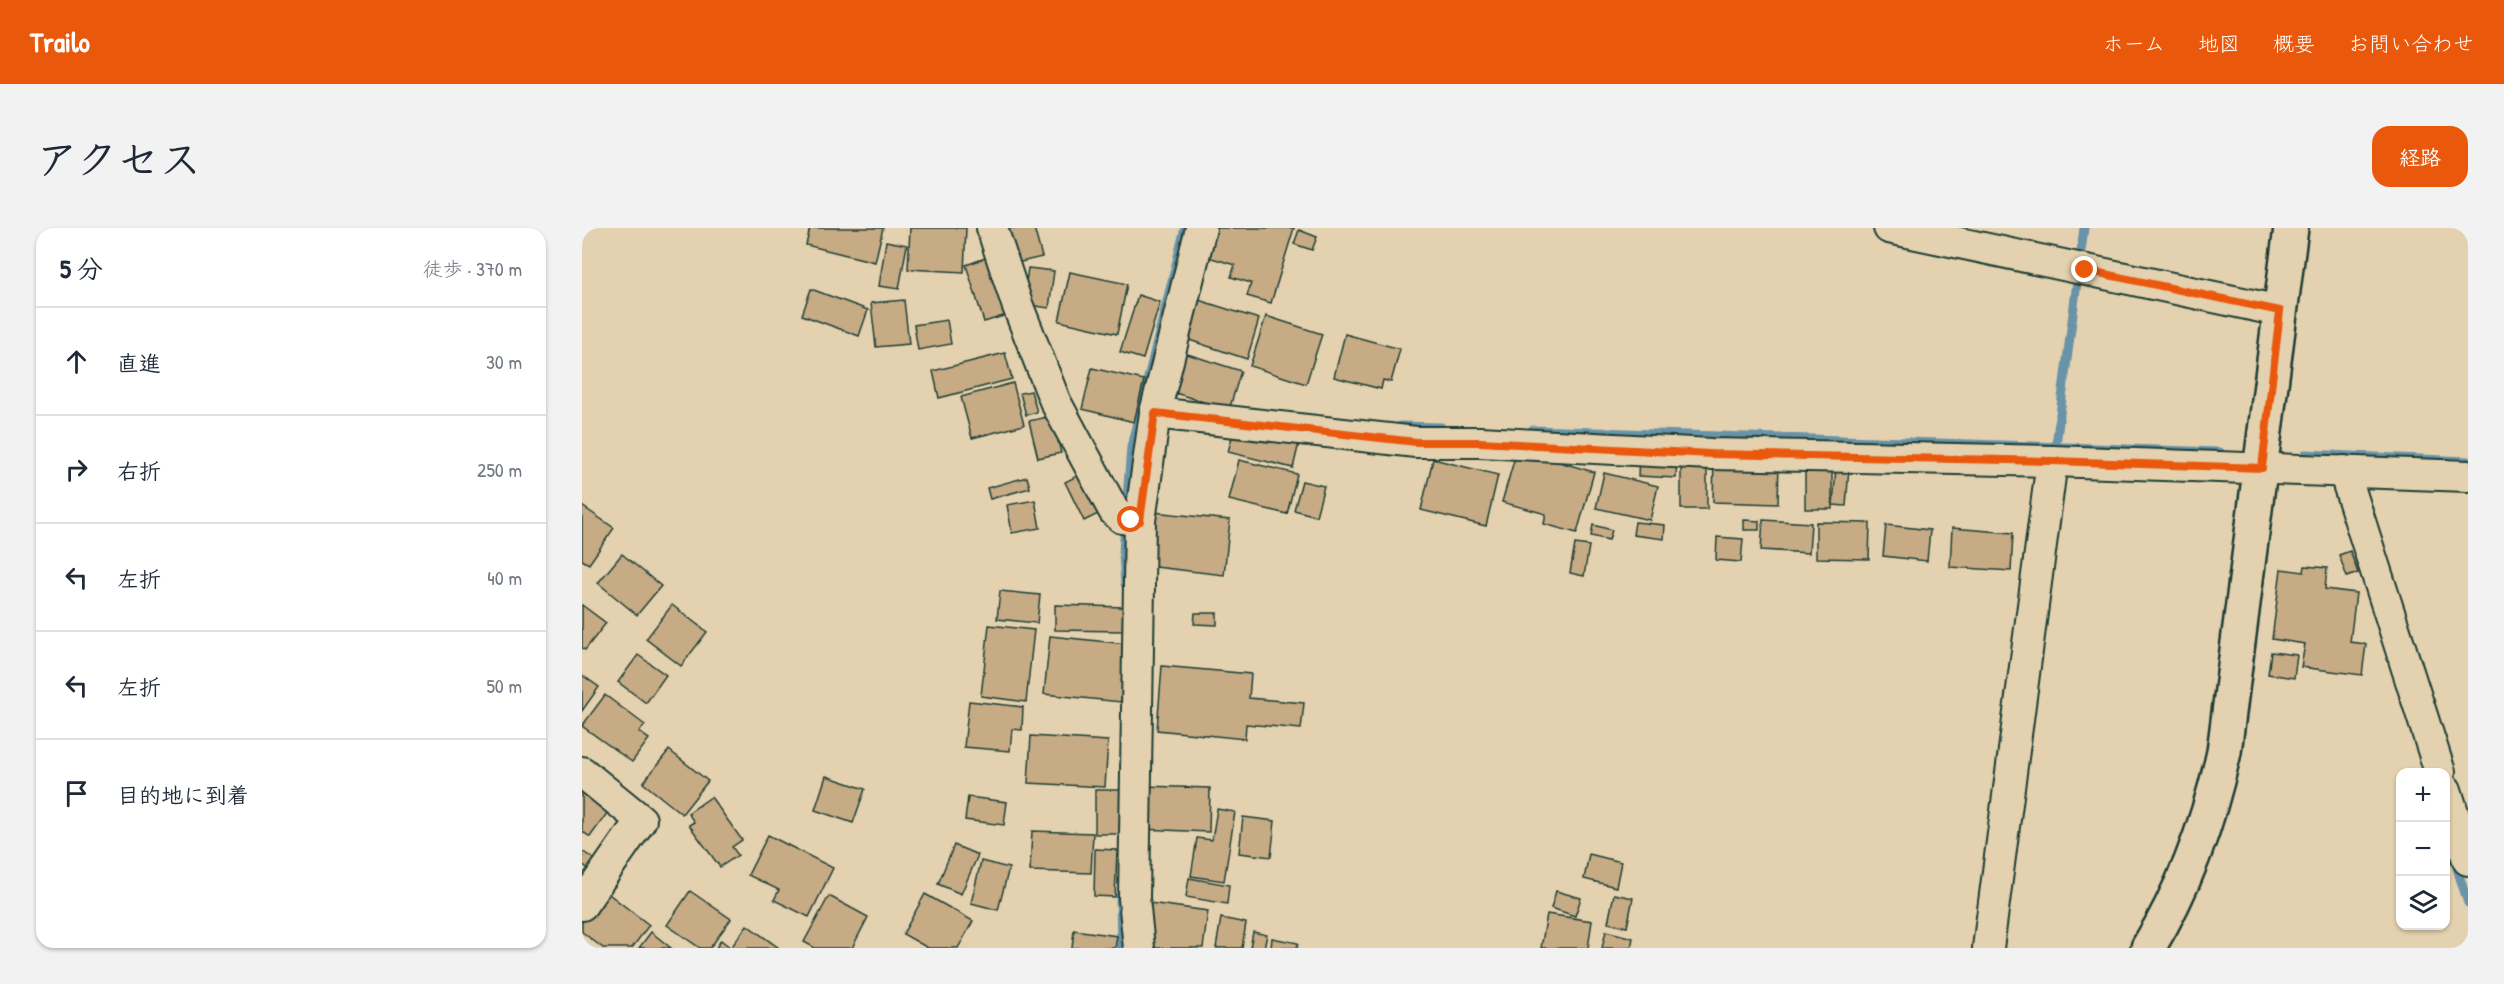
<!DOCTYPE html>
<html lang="ja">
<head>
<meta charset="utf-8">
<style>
	:root { --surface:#fff; --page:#f2f2f3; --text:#1f2937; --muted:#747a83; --line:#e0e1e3; --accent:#ea580c }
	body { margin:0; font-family:"Patrick Hand","Klee One",sans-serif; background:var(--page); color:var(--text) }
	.controls { position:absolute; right:18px; bottom:18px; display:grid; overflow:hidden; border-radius:12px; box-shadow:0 2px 4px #0004 }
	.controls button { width:54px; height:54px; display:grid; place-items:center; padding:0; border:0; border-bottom:2px solid var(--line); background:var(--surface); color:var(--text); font:30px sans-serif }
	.stop { position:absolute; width:18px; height:18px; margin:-14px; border:4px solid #ea580c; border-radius:50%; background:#fff }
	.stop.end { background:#ea580c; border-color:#fff; box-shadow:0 2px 6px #0008 }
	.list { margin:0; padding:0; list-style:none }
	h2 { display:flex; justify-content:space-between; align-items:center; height:78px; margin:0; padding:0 24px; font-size:26px }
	h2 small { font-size:20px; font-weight:400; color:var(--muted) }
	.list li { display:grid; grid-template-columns:39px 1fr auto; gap:18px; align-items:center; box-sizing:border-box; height:108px; padding:0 24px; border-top:2px solid var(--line) }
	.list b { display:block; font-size:22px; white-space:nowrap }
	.list em { font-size:20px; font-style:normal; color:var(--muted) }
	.icon { flex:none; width:33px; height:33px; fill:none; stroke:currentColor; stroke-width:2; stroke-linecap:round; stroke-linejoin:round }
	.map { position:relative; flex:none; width:1886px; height:720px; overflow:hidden; border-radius:18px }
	header { display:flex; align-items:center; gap:36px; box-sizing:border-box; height:84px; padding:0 30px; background:var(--accent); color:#fff }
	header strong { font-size:28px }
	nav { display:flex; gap:33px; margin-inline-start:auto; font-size:21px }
	.intro { display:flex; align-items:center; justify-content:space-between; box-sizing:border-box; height:144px; padding:0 36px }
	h1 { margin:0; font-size:42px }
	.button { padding:15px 27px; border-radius:18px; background:var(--accent); color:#fff; font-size:21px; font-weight:700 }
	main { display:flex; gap:36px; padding:0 36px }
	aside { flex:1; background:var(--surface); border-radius:18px; box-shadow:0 2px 4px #0004 }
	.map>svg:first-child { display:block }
</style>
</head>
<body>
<header>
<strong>Trailo</strong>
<nav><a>ホーム</a><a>地図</a><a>概要</a><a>お問い合わせ</a></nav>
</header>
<div class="intro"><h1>アクセス</h1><a class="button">経路</a></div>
<main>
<aside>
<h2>5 分<small>徒歩 · 370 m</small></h2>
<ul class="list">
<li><svg class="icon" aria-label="ahead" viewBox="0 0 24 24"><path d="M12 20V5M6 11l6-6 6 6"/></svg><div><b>直進</b></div><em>30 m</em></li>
<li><svg class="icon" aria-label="right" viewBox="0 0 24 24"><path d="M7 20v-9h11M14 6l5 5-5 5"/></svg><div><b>右折</b></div><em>250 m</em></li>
<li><svg class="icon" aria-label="left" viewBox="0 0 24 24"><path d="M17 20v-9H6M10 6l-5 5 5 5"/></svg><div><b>左折</b></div><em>40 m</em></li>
<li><svg class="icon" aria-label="left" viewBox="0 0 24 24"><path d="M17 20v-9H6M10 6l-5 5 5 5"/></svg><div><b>左折</b></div><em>50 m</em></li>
<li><svg class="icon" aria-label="arrive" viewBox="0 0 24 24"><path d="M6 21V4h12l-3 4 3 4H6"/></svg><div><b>目的地に到着</b></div></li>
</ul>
</aside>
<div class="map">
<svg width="1886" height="720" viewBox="0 0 1886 720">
	<rect width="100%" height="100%" fill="#e4d1af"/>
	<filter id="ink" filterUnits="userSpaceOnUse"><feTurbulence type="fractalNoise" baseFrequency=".0167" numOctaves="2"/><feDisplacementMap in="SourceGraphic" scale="12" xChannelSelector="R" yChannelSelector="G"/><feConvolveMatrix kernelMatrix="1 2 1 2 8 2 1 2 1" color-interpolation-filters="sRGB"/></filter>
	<g filter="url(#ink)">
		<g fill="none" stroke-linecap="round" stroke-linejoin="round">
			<g stroke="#6793a8" stroke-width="9">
				<path d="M818,198L859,199"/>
				<path d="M950,202L1638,224"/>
				<path d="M1472,220L1474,217L1502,0"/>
				<path d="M1723,226L1886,233"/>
				<path d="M543,356L541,324L549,219L603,0"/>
				<path d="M1872,631L1886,675"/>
				<path d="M538,667L539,720"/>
			</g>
		</g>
		<g fill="#c6ab85" stroke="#1f3d34" stroke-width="1.5">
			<path d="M228,0H301L293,34L224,17Z"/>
			<path d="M328,0H384L382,44L326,41Z"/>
			<path d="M417,0H452L460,29L426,37Z"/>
			<path d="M631,0H712L689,75L665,68L669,55L649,49L653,37L623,28Z"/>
			<path d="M717,2L735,9L730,22L712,16Z"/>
			<path d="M304,13L325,17L317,61L297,58Z"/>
			<path d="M409,28L428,86L402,94L384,37Z"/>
			<path d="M446,40L472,43L467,80L441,76Z"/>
			<path d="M488,44L545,56L535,106L477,93Z"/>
			<path d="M229,61L286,82L277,108L220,87Z"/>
			<path d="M556,67L578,74L561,131L538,124Z"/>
			<path d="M610,70L677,91L665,131L598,109Z"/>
			<path d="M322,72L327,116L294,119L289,75Z"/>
			<path d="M684,88L740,106L724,156L668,138Z"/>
			<path d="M365,92L369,116L336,122L332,97Z"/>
			<path d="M763,106L818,121L809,154L801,152L799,161L752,149Z"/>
			<path d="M599,124L659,143L647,182L587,163Z"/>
			<path d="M423,125L430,151L357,170L351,143Z"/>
			<path d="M510,140L562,152L552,194L500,181Z"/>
			<path d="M431,155L442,197L390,210L379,169Z"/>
			<path d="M449,163L455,184L444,187L438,165Z"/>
			<path d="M470,188L479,225L456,230L447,193Z"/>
			<path d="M653,198L717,215L711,240L646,224Z"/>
			<path d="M935,222L1012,244L995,305L962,296L964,286L920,274Z"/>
			<path d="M1057,228L1095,230L1094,250L1056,248Z"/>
			<path d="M1132,230L1197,232L1196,276L1131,274Z"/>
			<path d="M851,231L916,247L904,298L839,282Z"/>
			<path d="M657,232L715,246L705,286L647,272Z"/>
			<rect x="1099" y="238" width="26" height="43"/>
			<path d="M1223,239L1250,240V281H1223Z"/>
			<path d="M1254,239L1267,240L1264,278L1251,277Z"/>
			<path d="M505,243L524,282L502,293L483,254Z"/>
			<path d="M1022,245L1076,258L1068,292L1014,280Z"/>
			<path d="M445,249L448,260L408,271L405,260Z"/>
			<path d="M720,253L742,258L734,288L712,282Z"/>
			<path d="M453,272L458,300L430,305L425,277Z"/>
			<path d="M0,278L32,300L7,336L0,332Z"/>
			<path d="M571,284L648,292L642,347L565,338Z"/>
			<path d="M1162,292L1177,293V302H1162Z"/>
			<path d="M1181,292L1229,295L1227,325L1179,322Z"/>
			<path d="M1053,294L1083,297L1082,311L1051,307Z"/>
			<path d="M1234,294L1288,295L1287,331L1234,330Z"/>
			<path d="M1011,297L1030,302L1027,312L1009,308Z"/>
			<path d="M1304,297L1348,302L1345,333L1301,328Z"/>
			<path d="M1370,300L1431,305L1429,343L1368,339Z"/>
			<path d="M1135,309L1161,311L1159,334L1134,332Z"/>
			<path d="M993,316L1007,318L1002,348L988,345Z"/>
			<path d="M1768,323L1776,345L1765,349L1757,327Z"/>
			<path d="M40,326L79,358L55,387L16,355Z"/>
			<path d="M1723,338L1745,340L1743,361L1774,365L1768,414L1784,416L1780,447L1719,439L1723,416L1690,411L1699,341L1722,344Z"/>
			<path d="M418,363L458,367L455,395L415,391Z"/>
			<path d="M0,377L24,395L3,422L0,420Z"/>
			<path d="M90,377L125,404L99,438L64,411Z"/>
			<path d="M473,377L542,379V403L473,402Z"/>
			<path d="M613,385H635V397L612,396Z"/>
			<path d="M407,397L452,402L444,474L399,468Z"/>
			<path d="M468,408L545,416L539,474L462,466Z"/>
			<path d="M1689,424L1715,427L1712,450L1686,446Z"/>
			<path d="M56,427L84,447L64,475L36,454Z"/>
			<path d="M580,438L669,446L667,470L722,475L719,501L664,496L663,511L575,502Z"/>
			<path d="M0,447L17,459L0,483Z"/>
			<path d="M23,467L63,497L57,504L67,511L50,534L0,498Z"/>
			<path d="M387,473L441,479L440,502L430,501L428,523L382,519Z"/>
			<path d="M449,508L526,513L523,559L446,555Z"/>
			<path d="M87,522L126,553L100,586L61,555Z"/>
			<path d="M244,548L283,561L271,595L233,582Z"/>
			<path d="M0,555L31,577L8,609L0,603Z"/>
			<path d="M560,558L628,560L627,604L559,601Z"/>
			<rect x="513" y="562" width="25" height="44"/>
			<path d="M129,569L160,612L150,619L156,627L138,639L107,597L112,594L106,585Z"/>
			<path d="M386,569L425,574L422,597L383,592Z"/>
			<path d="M635,581L653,584L642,653L609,648L615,610L630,612Z"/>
			<path d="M661,589L693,593L689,629L657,625Z"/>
			<path d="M450,603L511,605L509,645L448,643Z"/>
			<path d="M186,607L251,640L227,689L192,672L197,662L166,647Z"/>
			<path d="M372,617L396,627L379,666L356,656Z"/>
			<path d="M513,621L535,622L533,669L512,668Z"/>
			<path d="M0,623L13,632L7,641L0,636Z"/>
			<path d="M1007,626L1039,634L1034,659L1002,651Z"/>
			<path d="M399,633L427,640L416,682L389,675Z"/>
			<path d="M607,650L647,657L645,676L604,669Z"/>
			<path d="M19,660L67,697L50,720H21L0,704V685Z"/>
			<path d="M108,663L149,691L128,720H118L85,697Z"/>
			<path d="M974,663L999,670L993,688L969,680Z"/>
			<path d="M343,666L391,693L376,720H346L321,706Z"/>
			<path d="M1032,666L1051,670L1045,699L1026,695Z"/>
			<path d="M247,668L286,689L270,720H233L222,714Z"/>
			<path d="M567,675L626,683L621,720H561Z"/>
			<path d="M965,686L1010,693L1006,720H959Z"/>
			<path d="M639,690L664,695L660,720H634Z"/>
			<path d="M165,697L197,720H134L139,712L149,720Z"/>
			<path d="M492,702L535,708L533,720H490Z"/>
			<path d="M1024,703L1051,710L1049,720H1020Z"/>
			<path d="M69,704L89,720H57Z"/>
			<path d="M671,704L685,707L682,720H668Z"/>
			<path d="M690,710L716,715L715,720H689Z"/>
		</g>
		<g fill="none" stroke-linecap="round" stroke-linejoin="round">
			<g stroke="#1f3d34" stroke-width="34">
				<g id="street">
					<path d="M410,0L435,76L473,173L532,283L540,290L558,293"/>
					<path d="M1307,0L1698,83"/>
					<path d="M573,185L834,214H898L1129,226L1470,233L1886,248"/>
					<path d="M1762,243L1858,544"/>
					<path d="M0,544L59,592L0,677"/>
					<path d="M1864,562L1886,632"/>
					<path d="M557,720L552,670L558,293L573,185L619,0"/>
					<path d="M1406,720L1470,233"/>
				</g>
			</g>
			<g stroke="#1f3d34" stroke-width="38">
				<path id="secondary" d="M1566,720C1603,660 1627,592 1642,524L1709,0"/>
			</g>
			<use href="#street" stroke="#e4d1af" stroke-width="30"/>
			<use href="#secondary" stroke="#e4d1af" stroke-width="33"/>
		</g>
	</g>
	<g fill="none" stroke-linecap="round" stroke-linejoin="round" filter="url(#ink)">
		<path stroke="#ea580c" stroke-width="8" d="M549,292L558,293L573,185L834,214H898L1129,226L1470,233L1680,240L1698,83L1503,42"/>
	</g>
</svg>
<div class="controls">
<button>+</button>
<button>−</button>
<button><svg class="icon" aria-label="layers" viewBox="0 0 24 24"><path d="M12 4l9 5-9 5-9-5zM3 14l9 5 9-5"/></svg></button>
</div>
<div class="stop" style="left:549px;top:292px"></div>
<div class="stop end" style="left:1503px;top:42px"></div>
</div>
</main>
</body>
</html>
